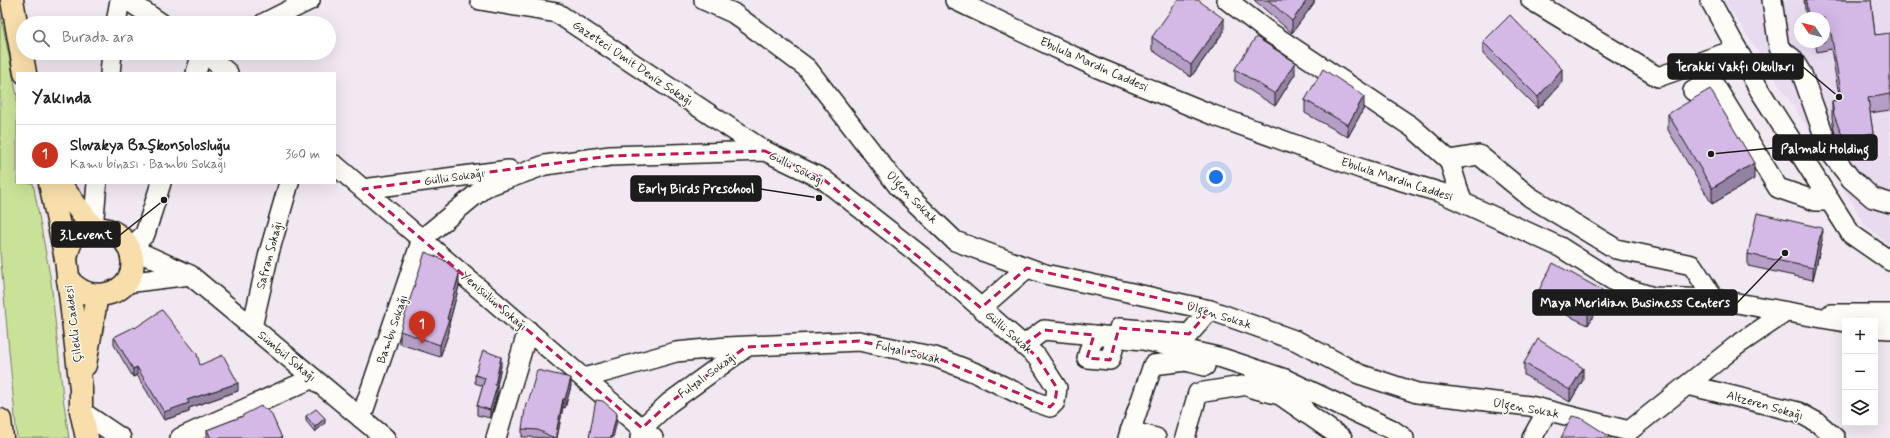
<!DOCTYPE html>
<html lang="tr">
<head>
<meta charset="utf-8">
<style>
	:root { --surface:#fff; --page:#f6f6f6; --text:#202124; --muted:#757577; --line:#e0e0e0; --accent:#c8321e }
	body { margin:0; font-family:Mynerve,sans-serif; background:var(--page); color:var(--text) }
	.controls { position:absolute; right:12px; bottom:12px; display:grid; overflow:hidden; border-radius:0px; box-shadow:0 4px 16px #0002 }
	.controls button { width:36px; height:36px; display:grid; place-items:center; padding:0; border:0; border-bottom:1px solid var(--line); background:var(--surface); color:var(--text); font:20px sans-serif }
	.compass { position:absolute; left:1794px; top:12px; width:36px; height:36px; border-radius:50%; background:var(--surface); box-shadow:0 4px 16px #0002; rotate:305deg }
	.you { position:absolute; left:1216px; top:177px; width:14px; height:14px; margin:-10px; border:3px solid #fff; border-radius:50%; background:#1a73e8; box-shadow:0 0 0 6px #1a73e833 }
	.badge { display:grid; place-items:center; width:26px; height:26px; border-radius:50%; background:var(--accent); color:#fff; font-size:13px; font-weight:700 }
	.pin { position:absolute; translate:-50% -33px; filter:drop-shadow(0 1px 2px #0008) }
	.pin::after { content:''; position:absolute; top:21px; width:14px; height:12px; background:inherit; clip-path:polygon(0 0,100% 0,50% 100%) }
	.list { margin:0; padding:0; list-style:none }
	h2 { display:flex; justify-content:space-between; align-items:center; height:52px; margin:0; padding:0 16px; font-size:17px }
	h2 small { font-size:13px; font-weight:400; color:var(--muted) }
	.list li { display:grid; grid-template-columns:26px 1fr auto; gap:12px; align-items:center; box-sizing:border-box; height:60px; padding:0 16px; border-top:1px solid var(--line) }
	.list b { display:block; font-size:15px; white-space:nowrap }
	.list p { margin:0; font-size:13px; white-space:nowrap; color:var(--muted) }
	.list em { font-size:13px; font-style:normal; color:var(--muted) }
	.icon { flex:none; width:22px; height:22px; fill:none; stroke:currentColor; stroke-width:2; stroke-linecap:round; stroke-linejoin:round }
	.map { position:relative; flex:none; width:1890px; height:438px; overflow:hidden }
	.search { position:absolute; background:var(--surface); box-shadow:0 4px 16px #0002; left:16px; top:16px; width:320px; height:44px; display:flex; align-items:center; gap:10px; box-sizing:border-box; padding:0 14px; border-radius:22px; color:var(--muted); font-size:15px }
	.panel { position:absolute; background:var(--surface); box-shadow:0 4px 16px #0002; left:16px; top:72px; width:320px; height:112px; border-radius:0px }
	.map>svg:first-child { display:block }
</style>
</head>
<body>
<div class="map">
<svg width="1890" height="438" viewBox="0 0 1890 438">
	<rect width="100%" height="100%" fill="#f1e8f2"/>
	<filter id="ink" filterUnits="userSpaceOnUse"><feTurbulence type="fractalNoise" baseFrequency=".025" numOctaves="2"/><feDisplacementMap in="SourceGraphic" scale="8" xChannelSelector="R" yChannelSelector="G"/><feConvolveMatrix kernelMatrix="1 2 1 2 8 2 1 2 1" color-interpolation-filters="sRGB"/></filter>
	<g filter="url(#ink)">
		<path fill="#e8daef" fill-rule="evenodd" d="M1724,0H1890V245L1865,225L1824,153ZM1800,18H1824V42H1800Z"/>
		<path fill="#cae298" stroke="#737f5a" d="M0,11L17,96V183H33L51,281L63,397L69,438H17L0,252Z"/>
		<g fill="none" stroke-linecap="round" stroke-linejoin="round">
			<g stroke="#1c1c1c" stroke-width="22">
				<g id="minor">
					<path d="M127,0L161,23"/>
					<path d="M480,0L557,13L765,151"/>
					<path d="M704,0L733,13L807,68L898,186L955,241L1045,274L1210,310L1297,341L1359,374L1417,393L1530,406L1629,431L1736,346L1786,312"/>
					<path d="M955,0L1098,68L1213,115L1362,169L1442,193L1560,247L1625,288L1653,297L1714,299L1845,322"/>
					<path d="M1227,0L1266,30L1412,127L1449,160L1462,201"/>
					<path d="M1531,0L1658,77L1737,49"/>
					<path d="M1710,0L1760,91L1851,234L1890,261"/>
					<path d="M1772,0L1779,48L1792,58L1802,74L1830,152L1851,179L1873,198L1890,203"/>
					<path d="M116,23L120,0"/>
					<path d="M264,23L310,0"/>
					<path d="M205,53L228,73"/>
					<path d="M110,73L112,53"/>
					<path d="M196,73L202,53"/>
					<path d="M1693,91L1712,81L1778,188L1816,201H1830"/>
					<path d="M1449,160L1479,155L1530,197L1616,249L1692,265L1714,299"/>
					<path d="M335,165L653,438"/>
					<path d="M161,183L145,234L130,248L190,275L385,438"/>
					<path d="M363,189L509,170"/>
					<path d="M93,228L97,183"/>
					<path d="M126,283L190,275"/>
					<path d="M981,308L1027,268"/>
					<path d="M1831,314H1890"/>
					<path d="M252,327L269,253L289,183"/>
					<path d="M1875,328L1890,329"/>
					<path d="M1094,335L1087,358L1110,360L1119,328L1189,334L1210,310"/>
					<path d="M1024,345L1044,330L1143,340L1222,358L1285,379L1198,393L1185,438"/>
					<path d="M1688,385L1798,412L1818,423L1835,438"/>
					<path d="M1252,388L1280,395L1342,438"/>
					<path d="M81,411L121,438"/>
					<path d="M1307,414L1285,379L1391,429L1404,438"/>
					<path d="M361,418L422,239L485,187L545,165L610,156L765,151L823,179L925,259L1037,357L1057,388L1055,402L1050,407L1036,402L976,373L935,357L859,341L727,347L676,352L584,378"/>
					<path d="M1130,431L1156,438"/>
					<path d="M180,438L313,378"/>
					<path d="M496,438L528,330"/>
					<path d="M640,438L642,428L669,403L746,347"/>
					<path d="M1128,438L1153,365L1186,361L1205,366"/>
					<path d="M1532,438L1547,411"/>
				</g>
			</g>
			<g stroke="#1c1c1c" stroke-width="25">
				<g id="major">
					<path d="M12,0L25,73"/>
					<path d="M50,183L66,259L81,389V411L87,438"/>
					<path d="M59,183L93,228"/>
					<path d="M66,259C68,246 74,231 88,229C136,221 150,285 106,294C90,297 79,291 68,280"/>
					<path d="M85,365L97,295"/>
				</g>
			</g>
			<g stroke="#1c1c1c" stroke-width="25">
				<path id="highway" d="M0,420L2,438"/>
			</g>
			<use href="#minor" stroke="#fdfcf7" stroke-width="19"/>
			<use href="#major" stroke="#f8deab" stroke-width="22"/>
			<use href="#highway" stroke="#f8deab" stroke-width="22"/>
		</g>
		<g fill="#b69fc7" stroke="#1c1c1c">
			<path d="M1254,0H1314V3L1292,33Z"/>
			<path d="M1804,0H1871L1875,35L1890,36V110L1870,113L1873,133V148L1845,153L1840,147L1834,130L1832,117V101L1839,100V95L1831,49L1817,52L1815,42H1824V18H1806Z"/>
			<path d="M1224,31L1191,77L1152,50V37Z"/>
			<path d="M1483,42L1562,82L1538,109L1483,54Z"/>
			<path d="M1235,69L1295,74L1275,106L1235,81Z"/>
			<path d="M1305,100L1364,108L1348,137L1305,113Z"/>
			<path d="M1668,114L1754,179L1712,204L1668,130Z"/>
			<path d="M1822,240L1813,280L1748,266V254Z"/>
			<path d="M459,286L449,324V332L440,357L400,344V331Z"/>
			<path d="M1539,290L1602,302L1588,325L1539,302Z"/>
			<path d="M135,328L200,365L238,391L189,408V412L164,420L137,375L133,377L114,345V337Z"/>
			<path d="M1524,363L1583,380L1570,402L1524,375Z"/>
			<path d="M501,366L497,386V394L490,418L477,415V406L483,386L475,383V375Z"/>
			<path d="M571,386L565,408L563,407L557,438L522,437V429Z"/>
			<path d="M243,415L282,438H207V430L243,416Z"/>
			<path d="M306,416L325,423L315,432L306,421Z"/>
		</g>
		<g fill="#9482a2" stroke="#1c1c1c">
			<path d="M1307,0H1314V3L1292,33V21Z"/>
			<path d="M1224,19V31L1191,77V65Z"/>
			<path d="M1295,62V74L1275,106V94Z"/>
			<path d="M1562,69V82L1538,109V97Z"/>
			<path d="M1364,96V108L1348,137V125Z"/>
			<path d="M1754,163V179L1712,204V188Z"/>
			<path d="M1822,228V240L1813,280V268Z"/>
			<path d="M459,274V286L449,324V332L440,357V345Z"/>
			<path d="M1602,290V302L1588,325V313Z"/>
			<path d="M501,357V366L495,394V385Z"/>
			<path d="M137,367V375L133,377V369Z"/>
			<path d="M1583,368V380L1570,402V390Z"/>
			<path d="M571,378V386L565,408V399Z"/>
			<path d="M238,383V391L189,408V412L164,420V412L187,400Z"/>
			<path d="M497,386V394L490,418V410Z"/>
			<path d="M563,399V407L557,438H555Z"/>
			<path d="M617,413V421L613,438H611Z"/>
			<path d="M325,418V423L315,432V427Z"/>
		</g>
		<g fill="#d4b9e7" stroke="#1c1c1c">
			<path d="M1178,0H1198L1224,19L1191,65L1152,37Z"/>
			<path d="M1268,0H1307L1292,21Z"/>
			<path d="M1806,0H1871L1875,35L1890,33V94L1868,98L1873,133L1845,138L1840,131L1834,115L1832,101L1840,100L1839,93L1841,92L1831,33L1824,35V18H1808Z"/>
			<path d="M1510,15L1562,69L1538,97L1483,42Z"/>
			<path d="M1256,37L1295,62L1275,94L1235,69Z"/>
			<path d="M1323,69L1364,96L1348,125L1305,100Z"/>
			<path d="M1710,89L1754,163L1712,188L1668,114Z"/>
			<path d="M1757,213L1822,228L1813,268L1748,254Z"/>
			<path d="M425,252L444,260L459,274L447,319H449L440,345L400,331Z"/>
			<path d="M1553,263L1602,290L1588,313L1539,290Z"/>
			<path d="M162,310L197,354L200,365L223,355L238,383L187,400L189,403L164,412L137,367L133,369L114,337L134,327L135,328Z"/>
			<path d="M1538,339L1583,368L1570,390L1524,363Z"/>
			<path d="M483,350L501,357L495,385L497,386L490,410L477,406L485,378L475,375Z"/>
			<path d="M537,370L571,378L565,399H563L555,438H554L538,430L522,429L526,403H528Z"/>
			<path d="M596,400L603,401L617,413L611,438H589Z"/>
			<path d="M261,406L271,413L282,438H211L207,430L243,416V415Z"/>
			<path d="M316,409L325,418L315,427L306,416Z"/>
			<path d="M1572,416L1581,418L1612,438H1561Z"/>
		</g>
	</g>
	<path fill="none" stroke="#c2185b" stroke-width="3" stroke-dasharray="8 5" stroke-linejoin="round" d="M765,151L823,179L981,308L1027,268L1210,310L1189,334L1119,328L1110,360L1087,358L1094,335L1044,330L1024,345L1037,357L1057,388L1055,402L1050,407L935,357L859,341L746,347L669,403L642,428L363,189L610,156Z"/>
	<g text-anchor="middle" stroke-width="3" stroke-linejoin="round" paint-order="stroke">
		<g font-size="12" fill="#1c1c1c" stroke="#fdfcf7">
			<text transform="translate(633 63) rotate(34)" y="4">Gazeteci Ümit Deniz Sokağı</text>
			<text transform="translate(1094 64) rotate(24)" y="4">Ebulula Mardin Caddesi</text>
			<text transform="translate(797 168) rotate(27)" y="4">Güllü Sokağı</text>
			<text transform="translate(454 177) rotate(-8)" y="4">Güllü Sokağı</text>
			<text transform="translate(1397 179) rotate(18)" y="4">Ebulula Mardin Caddesi</text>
			<text transform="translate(912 197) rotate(46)" y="4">Ülgen Sokak</text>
			<text transform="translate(269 255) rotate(-75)" y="4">Safran Sokağı</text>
			<text transform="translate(494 301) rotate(41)" y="4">Yenisülün Sokağı</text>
			<text transform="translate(1219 315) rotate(17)" y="4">Ülgen Sokak</text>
			<text transform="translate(73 324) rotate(-97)" y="4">Çilekli Caddesi</text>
			<text transform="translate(392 329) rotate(-71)" y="4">Bambu Sokağı</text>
			<text transform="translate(1009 332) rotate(41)" y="4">Güllü Sokak</text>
			<text transform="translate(908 352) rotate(13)" y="4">Fulyalı Sokak</text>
			<text transform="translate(287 356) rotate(40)" y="4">Sümbül Sokağı</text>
			<text transform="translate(707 375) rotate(-36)" y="4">Fulyalı Sokağı</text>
			<text transform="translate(1765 405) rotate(16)" y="4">Altzeren Sokağı</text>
			<text transform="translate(1526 408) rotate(10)" y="4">Ülgen Sokak</text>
		</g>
	</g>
	<path fill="none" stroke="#1c1c1c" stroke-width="1.5" d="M1839 97L1803 67M1711 154L1773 148M819 198L761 189M164 200L120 235M1785 253L1737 303"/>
	<g fill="#1c1c1c" stroke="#fdfcf7" stroke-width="1.5">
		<circle cx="1839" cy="97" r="4"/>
		<circle cx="1711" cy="154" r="4"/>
		<circle cx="819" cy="198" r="4"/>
		<circle cx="164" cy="200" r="4"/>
		<circle cx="1785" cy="253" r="4"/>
	</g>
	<g fill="#1c1c1c" stroke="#1c1c1c" stroke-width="1.5">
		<rect x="1668" y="54" width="135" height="25" rx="4"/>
		<rect x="1773" y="135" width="104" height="25" rx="4"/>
		<rect x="631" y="176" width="130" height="25" rx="4"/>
		<rect x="52" y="222" width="68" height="25" rx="4"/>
		<rect x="1533" y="290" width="204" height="25" rx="4"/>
	</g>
	<g font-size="13" text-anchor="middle" font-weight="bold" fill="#fff">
		<text x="1735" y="71">Terakki Vakfı Okulları</text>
		<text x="1825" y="153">Palmali Holding</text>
		<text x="696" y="193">Early Birds Preschool</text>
		<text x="86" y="239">3.Levent</text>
		<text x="1635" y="307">Maya Meridian Business Centers</text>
	</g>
</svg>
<div class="controls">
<button>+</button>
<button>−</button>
<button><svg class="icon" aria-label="layers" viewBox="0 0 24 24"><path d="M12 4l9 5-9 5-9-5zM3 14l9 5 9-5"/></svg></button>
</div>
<svg class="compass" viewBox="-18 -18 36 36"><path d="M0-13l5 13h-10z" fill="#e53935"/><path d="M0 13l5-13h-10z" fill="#757577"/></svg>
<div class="you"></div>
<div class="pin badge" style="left:422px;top:344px">1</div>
<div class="search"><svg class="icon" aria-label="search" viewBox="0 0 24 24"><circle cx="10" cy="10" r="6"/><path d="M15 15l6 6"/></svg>Burada ara</div>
<section class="panel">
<h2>Yakında<small></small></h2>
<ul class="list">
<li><span class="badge">1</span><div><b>Slovakya Başkonsolosluğu</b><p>Kamu binası · Bambu Sokağı</p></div><em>360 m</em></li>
</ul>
</section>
</div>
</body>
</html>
